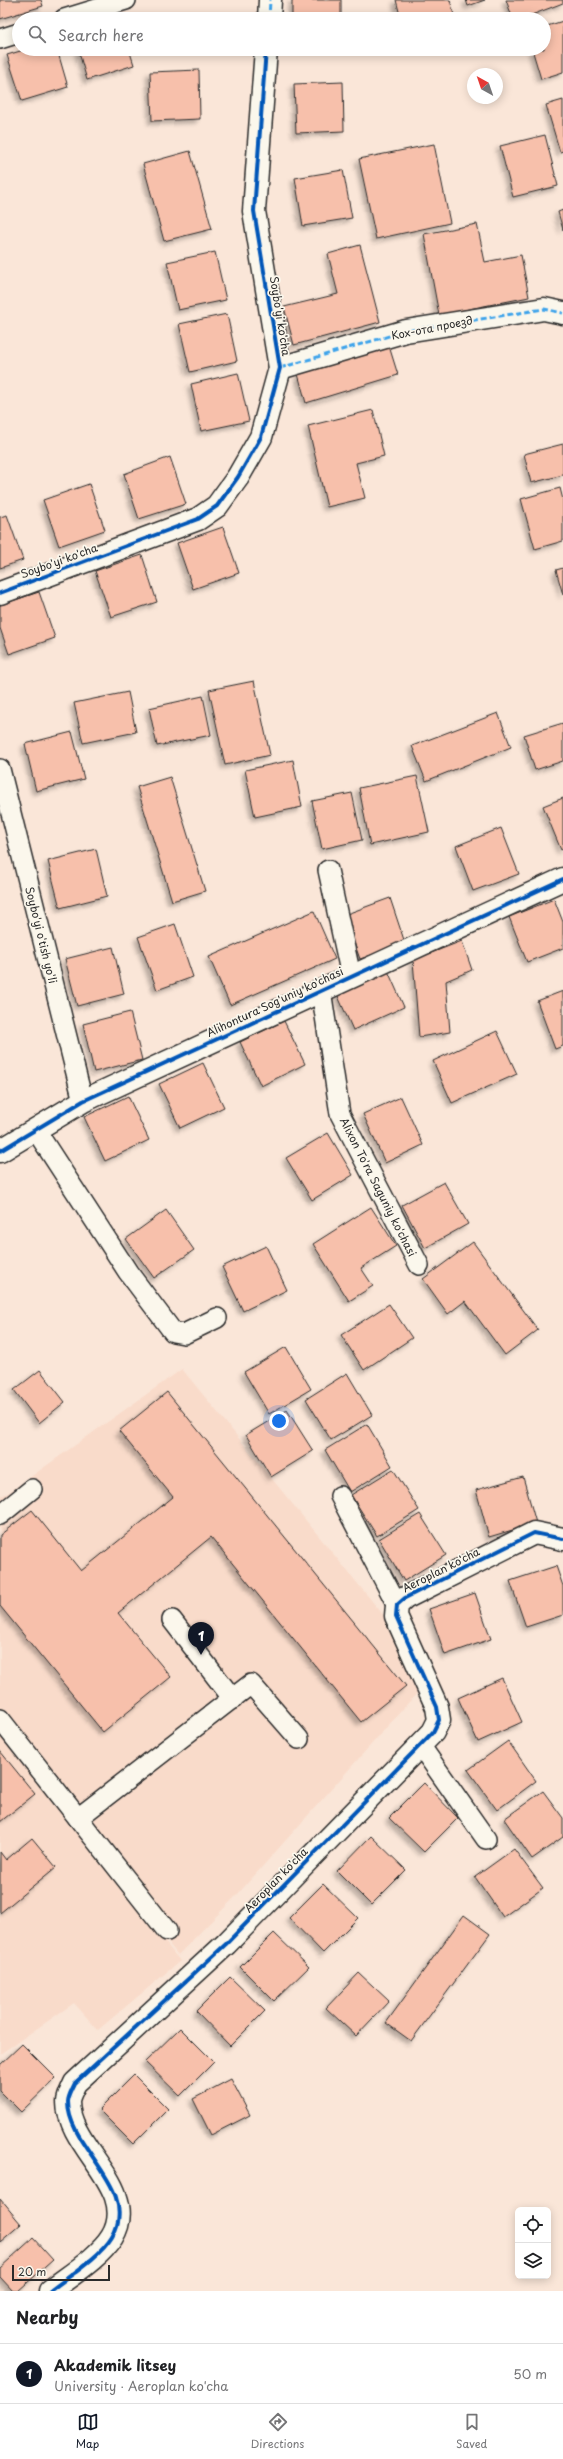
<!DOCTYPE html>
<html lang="en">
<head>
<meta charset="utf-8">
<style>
	:root { --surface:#fff; --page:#f6f6f6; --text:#202124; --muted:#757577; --line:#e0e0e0; --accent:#111827 }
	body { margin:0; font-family:"Playpen Sans",sans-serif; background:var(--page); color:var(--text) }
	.controls { position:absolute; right:12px; bottom:12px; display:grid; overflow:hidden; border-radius:6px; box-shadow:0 2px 10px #0003 }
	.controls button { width:36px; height:36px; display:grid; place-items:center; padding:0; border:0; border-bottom:1px solid var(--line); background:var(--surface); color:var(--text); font:20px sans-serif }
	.compass { position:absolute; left:467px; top:68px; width:36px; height:36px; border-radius:50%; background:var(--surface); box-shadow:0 2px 10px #0003; rotate:320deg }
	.scale { position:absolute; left:12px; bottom:10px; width:98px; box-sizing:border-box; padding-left:4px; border:2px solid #2b2b2b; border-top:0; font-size:11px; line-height:14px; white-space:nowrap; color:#2b2b2b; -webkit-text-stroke:3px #fbf7ec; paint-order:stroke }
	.you { position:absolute; left:279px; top:1421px; width:14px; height:14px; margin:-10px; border:3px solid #fff; border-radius:50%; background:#1a73e8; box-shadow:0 0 0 6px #1a73e833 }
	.badge { display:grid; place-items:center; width:26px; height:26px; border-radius:50%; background:var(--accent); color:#fff; font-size:13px; font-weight:700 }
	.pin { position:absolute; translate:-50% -33px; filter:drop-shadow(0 1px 2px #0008) }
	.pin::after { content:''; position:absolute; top:21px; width:14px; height:12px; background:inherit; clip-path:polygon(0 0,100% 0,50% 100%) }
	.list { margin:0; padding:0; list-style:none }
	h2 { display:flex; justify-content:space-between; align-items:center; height:52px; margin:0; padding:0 16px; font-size:17px }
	h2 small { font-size:13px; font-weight:400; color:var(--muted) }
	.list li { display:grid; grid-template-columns:26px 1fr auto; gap:12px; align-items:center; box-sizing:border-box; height:60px; padding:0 16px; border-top:1px solid var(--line) }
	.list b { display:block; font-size:15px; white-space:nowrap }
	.list p { margin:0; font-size:13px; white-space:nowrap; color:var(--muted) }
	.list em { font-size:13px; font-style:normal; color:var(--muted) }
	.icon { flex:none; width:22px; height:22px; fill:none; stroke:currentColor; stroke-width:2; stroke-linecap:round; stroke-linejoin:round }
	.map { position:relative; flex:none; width:563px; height:2291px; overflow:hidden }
	.search { position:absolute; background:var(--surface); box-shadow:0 2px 10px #0003; left:12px; right:12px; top:12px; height:44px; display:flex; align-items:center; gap:10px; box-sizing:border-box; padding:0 14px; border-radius:22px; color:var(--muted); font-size:15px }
	.sheet { height:112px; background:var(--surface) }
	nav { display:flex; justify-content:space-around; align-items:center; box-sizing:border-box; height:56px; border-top:1px solid var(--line); background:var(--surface); font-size:11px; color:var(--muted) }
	nav a { display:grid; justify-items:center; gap:2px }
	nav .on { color:var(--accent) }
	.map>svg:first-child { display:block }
</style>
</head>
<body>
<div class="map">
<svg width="563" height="2291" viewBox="0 0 563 2291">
	<defs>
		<filter id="shadow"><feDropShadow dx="-3.5" dy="3.5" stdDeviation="2" flood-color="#0004"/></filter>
	</defs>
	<rect width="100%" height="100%" fill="#fae6d8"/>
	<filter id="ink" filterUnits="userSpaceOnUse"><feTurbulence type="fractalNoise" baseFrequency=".025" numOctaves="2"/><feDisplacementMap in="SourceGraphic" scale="8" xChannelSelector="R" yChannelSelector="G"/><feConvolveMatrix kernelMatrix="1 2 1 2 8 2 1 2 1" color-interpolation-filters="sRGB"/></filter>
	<g filter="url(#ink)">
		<path fill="#f9dbca" d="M182,1369L385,1617L418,1692L236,1896L178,1955L23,1764L180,1961L98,2030L74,2003L0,2054V1496L8,1493Z"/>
		<g fill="#f7c0ab" stroke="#2b2b2b" filter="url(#shadow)">
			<path d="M0,0H41L43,6L0,19Z"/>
			<rect x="292" y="0" width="49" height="19"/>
			<path d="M396,0H450L455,19H401Z"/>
			<path d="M466,0H485L468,6Z"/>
			<path d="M506,0H563V3L521,19H513Z"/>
			<path d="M563,21V72L541,79L532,49H544V27Z"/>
			<path d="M27,49H57L68,87L22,101L7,55Z"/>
			<path d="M78,49H129L134,65L87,80Z"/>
			<path d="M199,70L200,119L152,121L150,72Z"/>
			<path d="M343,82L344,131L296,133L294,84Z"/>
			<path d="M563,100V151L560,152L546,105Z"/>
			<path d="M545,135L558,186L513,197L500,146Z"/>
			<path d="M434,144L450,223L376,239L359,159Z"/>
			<path d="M190,151L212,229L164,241L143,164Z"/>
			<path d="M343,170L352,218L303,226L295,178Z"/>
			<path d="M563,210V230L558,212Z"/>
			<path d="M477,224L485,262L521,255L529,297L439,315L424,234Z"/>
			<path d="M360,245L380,322L294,345L284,307L338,294L328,254Z"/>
			<path d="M215,252L226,300L178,310L167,262Z"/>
			<path d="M227,314L237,361L190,372L179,324Z"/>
			<path d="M389,346L398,375L306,403L298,374Z"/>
			<path d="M238,373L249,421L201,431L191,384Z"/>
			<path d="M373,410L384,456L356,463L365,498L327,507L308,426Z"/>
			<path d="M563,444V475L531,483L524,454Z"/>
			<path d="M170,457L186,504L139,519L124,474Z"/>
			<path d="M89,484L105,530L59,546L43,500Z"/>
			<path d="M560,488L563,500V541L535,549L521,499Z"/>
			<path d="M7,515L23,560L0,568V517Z"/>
			<path d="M223,527L239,573L193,589L177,543Z"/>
			<path d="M142,555L157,602L111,617L95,571Z"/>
			<path d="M563,568V595L556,570Z"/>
			<path d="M39,592L55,638L9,654L0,628V605Z"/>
			<path d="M254,681L270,755L225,765L209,690Z"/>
			<path d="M128,692L136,732L83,743L74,703Z"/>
			<path d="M203,696L211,735L157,746L149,708Z"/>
			<path d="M498,713L511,747L426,781L412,746Z"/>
			<path d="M563,723V761L535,770L524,735Z"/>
			<path d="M72,732L84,779L36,791L25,744Z"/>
			<path d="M293,760L302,807L255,817L245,770Z"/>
			<path d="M417,776L429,832L370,845L359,788Z"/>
			<path d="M170,777L205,891L172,901L137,787Z"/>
			<path d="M352,793L362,840L322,849L312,801Z"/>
			<path d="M563,798V849L561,850L543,806Z"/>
			<path d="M501,828L519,874L473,891L456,846Z"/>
			<path d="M96,849L107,896L60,908L48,861Z"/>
			<path d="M390,898L405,943L360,959L344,915Z"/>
			<path d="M554,899L563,922V948L527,962L509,917Z"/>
			<path d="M314,911L335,959L230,1005L209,957Z"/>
			<path d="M175,924L193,977L157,990L138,937Z"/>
			<path d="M462,941L472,970L446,981L450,1032L419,1037L413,960Z"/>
			<path d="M113,947L124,994L77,1006L65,959Z"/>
			<path d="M388,971L404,1007L353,1030L337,994Z"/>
			<path d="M563,991V1046L555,1049L537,1001Z"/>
			<path d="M130,1012L142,1060L94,1072L83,1024Z"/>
			<path d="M284,1021L305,1064L261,1086L240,1042Z"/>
			<path d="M497,1031L517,1074L452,1103L433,1061Z"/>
			<path d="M203,1063L224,1107L180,1128L159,1084Z"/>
			<path d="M128,1096L149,1140L105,1161L84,1117Z"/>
			<path d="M401,1097L423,1145L385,1163L363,1114Z"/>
			<path d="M328,1133L353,1175L312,1200L286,1158Z"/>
			<path d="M444,1182L468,1224L425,1248L402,1205Z"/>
			<path d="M371,1207L396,1246L361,1268L373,1286L349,1301L313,1244Z"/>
			<path d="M166,1210L194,1250L154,1278L126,1239Z"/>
			<path d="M473,1242L538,1330L505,1355L465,1301L448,1314L423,1279Z"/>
			<path d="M266,1246L287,1290L243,1311L222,1267Z"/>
			<path d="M389,1304L412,1338L364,1370L341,1335Z"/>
			<path d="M286,1347L311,1389L269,1414L244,1372Z"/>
			<path d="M40,1370L65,1402L39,1423L14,1390Z"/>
			<path d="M347,1373L372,1415L331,1440L306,1399Z"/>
			<path d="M167,1392L406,1686L361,1722L211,1537L118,1613L171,1677L103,1732L0,1606V1535L32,1510L81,1571L173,1497L119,1431Z"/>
			<path d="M287,1410L313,1451L271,1477L246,1435Z"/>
			<path d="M367,1424L392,1466L350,1492L325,1450Z"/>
			<path d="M393,1469L419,1510L377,1536L351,1495Z"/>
			<path d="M523,1477L536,1523L489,1537L476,1490Z"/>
			<path d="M420,1514L446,1555L404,1581L379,1539Z"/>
			<path d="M556,1566L563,1586V1615L526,1627L510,1581Z"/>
			<path d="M475,1593L491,1639L445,1655L429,1609Z"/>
			<path d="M502,1678L522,1722L478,1742L458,1698Z"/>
			<path d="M508,1741L536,1781L497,1810L468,1770Z"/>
			<path d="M0,1751L35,1794L0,1822Z"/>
			<path d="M424,1783L458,1818L424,1852L389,1818Z"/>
			<path d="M543,1791L563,1818V1837L532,1859L504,1819Z"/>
			<path d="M371,1836L406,1870L371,1905L337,1871Z"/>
			<path d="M32,1838L56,1867L0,1913V1852L6,1860Z"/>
			<path d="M514,1849L543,1888L503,1917L475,1877Z"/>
			<path d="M323,1884L358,1918L323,1953L289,1918Z"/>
			<path d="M464,1915L490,1934L411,2041L386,2023Z"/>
			<path d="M274,1933L309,1967L274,2001L240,1967Z"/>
			<path d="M359,1973L389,2001L356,2036L326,2008Z"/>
			<path d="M230,1977L265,2011L230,2046L196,2011Z"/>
			<path d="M180,2028L214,2062L180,2096L145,2062Z"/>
			<path d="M22,2044L56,2078L21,2112L0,2091V2065Z"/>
			<path d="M134,2075L168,2109L133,2144L99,2110Z"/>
			<path d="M231,2079L250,2115L211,2135L193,2099Z"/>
			<path d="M0,2199L21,2224L0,2242Z"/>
			<path d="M33,2238L53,2260L18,2291H13L0,2277V2268Z"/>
		</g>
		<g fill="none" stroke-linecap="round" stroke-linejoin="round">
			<g stroke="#2b2b2b" stroke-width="22">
				<g id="service">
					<path d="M64,19L126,0"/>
					<path d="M0,39L19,33"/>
					<path d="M0,769L83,1101"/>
					<path d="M328,870L351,976"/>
					<path d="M321,990L340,1114L419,1265"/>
					<path d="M35,1129L128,1272L173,1332L184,1334L217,1318"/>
					<path d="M340,1496L397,1605"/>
					<path d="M0,1515L32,1489"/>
					<path d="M172,1620L233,1699"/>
					<path d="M0,1719L167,1931"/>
					<path d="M420,1745L486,1839"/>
					<path d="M78,1818L251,1684L299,1739"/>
				</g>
			</g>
			<g stroke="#2b2b2b" stroke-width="25">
				<path id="pedestrian" d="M280,368L406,331L544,309L563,313"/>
			</g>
			<g stroke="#2b2b2b" stroke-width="25">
				<g id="minor">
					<path d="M269,19L270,0"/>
					<path d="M0,593L198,519L217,506L238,477L261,437L280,368L254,211L266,49"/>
					<path d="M0,1151L83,1101L563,879"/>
					<path d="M50,2291C69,2276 100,2257 112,2237C141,2189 68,2148 68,2102C68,2096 73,2088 75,2083L226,1944L433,1732L439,1720L437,1707L396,1616L397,1605L405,1598L534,1533L563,1539"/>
				</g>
			</g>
			<use href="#service" stroke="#fbf7ec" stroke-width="19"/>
			<use href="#pedestrian" stroke="#fbf7ec" stroke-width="22"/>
			<use href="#minor" stroke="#fbf7ec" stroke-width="22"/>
			<g stroke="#3ea3eb" stroke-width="3" stroke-dasharray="6 3" stroke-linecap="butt">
				<path d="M269,19L270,0"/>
				<path d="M280,368L406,331L544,309L563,313"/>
			</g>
			<g stroke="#fbf7ec" stroke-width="6">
				<g id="cycleway">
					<path d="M0,593L198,519L217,506L238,477L261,437L280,368L254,211L266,49"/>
					<path d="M0,1151L83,1101L563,879"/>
					<path d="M50,2291C69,2276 100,2257 112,2237C141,2189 68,2148 68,2102C68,2096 73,2088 75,2083L226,1944L433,1732L439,1720L437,1707L396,1616L397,1605L405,1598L534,1533L563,1539"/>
				</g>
			</g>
			<use href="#cycleway" stroke="#0057b8" stroke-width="4"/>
		</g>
	</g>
	<g text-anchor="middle" stroke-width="3.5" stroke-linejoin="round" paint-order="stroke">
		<g font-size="11" fill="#2b2b2b" stroke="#fbf7ec">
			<text transform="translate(280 316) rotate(81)" y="4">Soybo'yi ko'cha</text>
			<text transform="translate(432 328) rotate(-11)" y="4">Кох-ота проезд</text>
			<text transform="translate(59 561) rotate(-20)" y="4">Soybo'yi ko'cha</text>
			<text transform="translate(41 935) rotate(76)" y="4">Soybo'yi o'tish yo'li</text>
			<text transform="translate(275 1002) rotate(-25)" y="4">Alihontura Sog'uniy ko'chasi</text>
			<text transform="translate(378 1187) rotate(63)" y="4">Alixon To'ra Saguniy ko'chasi</text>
			<text transform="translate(441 1570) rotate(-27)" y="4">Aeroplan ko'cha</text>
			<text transform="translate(276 1880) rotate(-46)" y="4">Aeroplan ko'cha</text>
		</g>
	</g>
</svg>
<div class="controls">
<button><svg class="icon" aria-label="locate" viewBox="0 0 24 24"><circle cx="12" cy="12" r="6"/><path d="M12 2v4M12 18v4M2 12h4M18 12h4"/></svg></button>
<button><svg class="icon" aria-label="layers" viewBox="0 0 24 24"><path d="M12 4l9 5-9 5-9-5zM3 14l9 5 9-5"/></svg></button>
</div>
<svg class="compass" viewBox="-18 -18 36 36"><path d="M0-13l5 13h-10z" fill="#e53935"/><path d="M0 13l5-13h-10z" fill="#757577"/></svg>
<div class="scale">20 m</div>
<div class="you"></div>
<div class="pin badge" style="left:201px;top:1655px">1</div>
<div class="search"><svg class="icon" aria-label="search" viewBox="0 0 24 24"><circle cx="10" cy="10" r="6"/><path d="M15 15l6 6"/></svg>Search here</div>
</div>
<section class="sheet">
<h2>Nearby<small></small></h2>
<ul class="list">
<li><span class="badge">1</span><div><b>Akademik litsey</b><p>University · Aeroplan ko'cha</p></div><em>50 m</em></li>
</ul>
</section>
<nav>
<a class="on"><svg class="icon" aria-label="map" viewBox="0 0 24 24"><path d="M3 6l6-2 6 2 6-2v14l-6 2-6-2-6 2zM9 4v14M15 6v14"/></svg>Map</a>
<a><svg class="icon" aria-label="directions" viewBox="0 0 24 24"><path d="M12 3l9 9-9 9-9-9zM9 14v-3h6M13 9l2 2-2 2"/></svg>Directions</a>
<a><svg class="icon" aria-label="saved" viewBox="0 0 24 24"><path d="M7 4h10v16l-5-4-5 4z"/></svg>Saved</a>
</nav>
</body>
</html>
